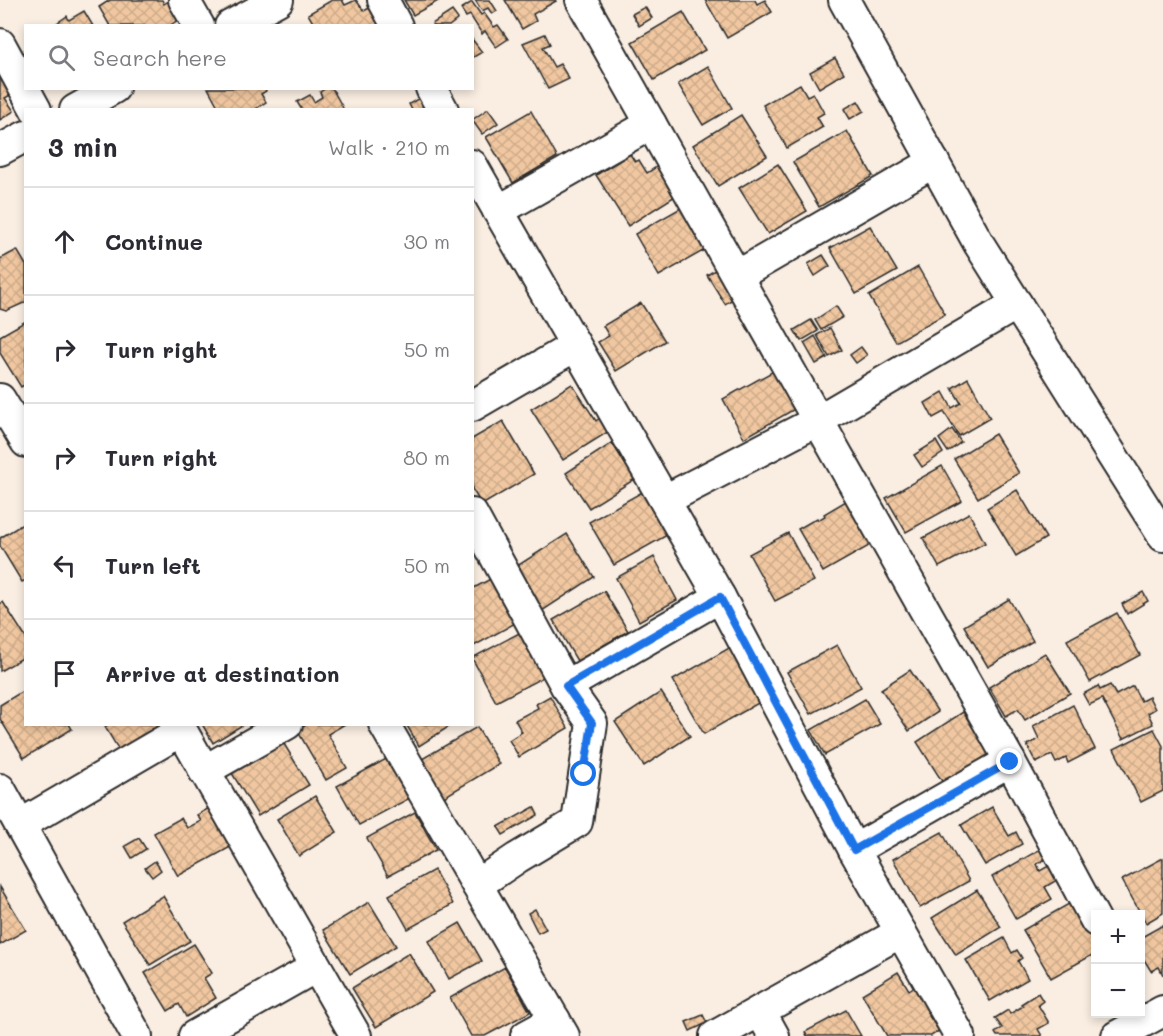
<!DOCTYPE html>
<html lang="en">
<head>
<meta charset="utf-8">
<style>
	:root { --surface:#fff; --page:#f2f2f3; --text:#2b2b33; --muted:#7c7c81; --line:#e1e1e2 }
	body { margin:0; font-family:Mali,sans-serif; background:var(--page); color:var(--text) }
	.controls { position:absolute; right:18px; bottom:18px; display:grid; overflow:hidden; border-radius:0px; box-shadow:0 3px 9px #0003 }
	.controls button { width:54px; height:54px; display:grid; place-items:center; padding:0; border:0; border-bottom:2px solid var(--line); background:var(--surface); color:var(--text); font:30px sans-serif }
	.stop { position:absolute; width:18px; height:18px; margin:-14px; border:4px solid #1a73e8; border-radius:50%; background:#fff }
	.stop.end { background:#1a73e8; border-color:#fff; box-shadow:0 2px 6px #0008 }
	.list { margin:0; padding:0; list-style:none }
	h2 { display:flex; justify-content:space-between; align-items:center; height:78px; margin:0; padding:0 24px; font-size:26px }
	h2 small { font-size:20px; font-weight:400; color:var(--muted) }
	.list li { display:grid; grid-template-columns:39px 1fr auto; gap:18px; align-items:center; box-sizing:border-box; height:108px; padding:0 24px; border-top:2px solid var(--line) }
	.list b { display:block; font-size:22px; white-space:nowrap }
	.list em { font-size:20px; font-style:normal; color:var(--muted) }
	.icon { flex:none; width:33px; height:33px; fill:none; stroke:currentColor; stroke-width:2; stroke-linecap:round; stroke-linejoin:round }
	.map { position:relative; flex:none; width:1163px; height:1036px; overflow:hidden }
	.search { position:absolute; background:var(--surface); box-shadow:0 3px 9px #0003; left:24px; top:24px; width:450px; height:66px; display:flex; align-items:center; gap:15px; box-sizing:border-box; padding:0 21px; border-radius:0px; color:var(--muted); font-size:22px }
	.panel { position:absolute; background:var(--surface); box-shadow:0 3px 9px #0003; left:24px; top:108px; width:450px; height:618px; border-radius:0px }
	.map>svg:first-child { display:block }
</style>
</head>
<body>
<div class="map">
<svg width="1163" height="1036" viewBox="0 0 1163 1036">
	<defs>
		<pattern id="building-cross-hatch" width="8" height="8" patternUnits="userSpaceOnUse" patternTransform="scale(1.5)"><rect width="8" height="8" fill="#f0c7a0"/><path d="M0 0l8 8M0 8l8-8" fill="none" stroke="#ceab8a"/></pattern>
	</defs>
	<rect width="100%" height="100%" fill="#faeee2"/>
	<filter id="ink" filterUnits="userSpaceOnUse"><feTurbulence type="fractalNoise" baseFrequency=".0167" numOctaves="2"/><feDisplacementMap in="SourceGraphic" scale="12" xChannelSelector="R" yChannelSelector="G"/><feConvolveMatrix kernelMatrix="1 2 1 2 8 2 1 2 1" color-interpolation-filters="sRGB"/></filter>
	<g filter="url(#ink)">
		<g fill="url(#building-cross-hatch)" stroke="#2b2b2b" stroke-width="1.5">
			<path d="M110,0H162L164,4L170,0L181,18L169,26H110L99,7Z"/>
			<path d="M332,0H342L345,5L356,0L364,11L371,7L383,26H315L308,14Z"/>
			<path d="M404,0H440L413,15Z"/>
			<path d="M475,0H490L497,11L492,14L488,8L482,11Z"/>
			<path d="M505,0H555L556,1L533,14L536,21L522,29Z"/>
			<path d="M705,0H755L757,4L765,0L772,12L727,38Z"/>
			<path d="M472,2L481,15L484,13L494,27L498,25L508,39L496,47L485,31L482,34L470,15L466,17L461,9Z"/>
			<path d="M645,7L652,18L639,26L632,14Z"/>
			<path d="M84,11L93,26H59L57,23L67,16L69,20Z"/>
			<path d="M452,11L458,19L449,26H433L432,24Z"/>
			<path d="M683,12L705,50L654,80L632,42Z"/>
			<path d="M545,34L550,44L543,47L554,67L560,64L569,79L548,89L523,43Z"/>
			<path d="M472,39L482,52L472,58Z"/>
			<path d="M835,58L844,73L819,88L810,72Z"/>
			<path d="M708,66L732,108L703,125L678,84Z"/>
			<path d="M0,75L12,94L5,98L14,111L0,120Z"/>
			<path d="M800,84L807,96L813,93L824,113L817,117L823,127L787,148L763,105Z"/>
			<path d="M208,88H265L266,91L261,94L266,102L254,110H220Z"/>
			<path d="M326,88H332L344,110H302L297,102L310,95L314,102L322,97L320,92Z"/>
			<path d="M421,97L427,110H412L409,104Z"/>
			<path d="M858,101L864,111L850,119L844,109Z"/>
			<path d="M488,109L498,123L482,134L472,120Z"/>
			<path d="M531,111L557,157L513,183L486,137Z"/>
			<path d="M741,115L767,156L718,186L693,145Z"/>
			<path d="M847,131L873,176L819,207L793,162Z"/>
			<path d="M630,154L635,162L639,160L647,173L661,164L680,193L628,226L596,175Z"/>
			<path d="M778,164L807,211L768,234L739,188Z"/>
			<path d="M686,205L710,247L659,276L635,234Z"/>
			<path d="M870,226L897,271L856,294L830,248Z"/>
			<path d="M17,250L26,265V302L6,311L0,309V259Z"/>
			<path d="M823,255L830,266L815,276L808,264Z"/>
			<path d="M721,266L739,295L725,304L707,275Z"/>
			<path d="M918,267L945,314L896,342L869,296Z"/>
			<path d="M641,303L665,341L616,371L598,342L609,336L603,326Z"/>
			<path d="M836,306L843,317L821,330L815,320Z"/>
			<path d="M811,320L818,331L801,341L794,330Z"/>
			<path d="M26,321V384L21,387L0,353V336Z"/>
			<path d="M830,328L842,350L829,357L817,335Z"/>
			<path d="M815,336L827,358L816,364L804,343Z"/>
			<path d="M861,347L867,355L856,363L850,355Z"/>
			<path d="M779,368L800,406L744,438L723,399Z"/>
			<path d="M968,378L990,418L959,436L944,412L933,418L925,403L943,392L952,408L961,403L952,388Z"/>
			<path d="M572,384L596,421L602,416L611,430L563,460L531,409Z"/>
			<path d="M503,421L534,474L482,505L472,489V439Z"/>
			<path d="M952,429L961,442L948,452L939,439Z"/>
			<path d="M995,434L1019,473L978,498L954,459Z"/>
			<path d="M936,441L943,453L922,467L914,455Z"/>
			<path d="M612,443L635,479L589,508L566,473Z"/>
			<path d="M942,466L962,501L906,532L886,498Z"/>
			<path d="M1017,490L1046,538L1016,556L987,508Z"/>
			<path d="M644,491L669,534L614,565L589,522Z"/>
			<path d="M851,498L876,542L823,572L798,529L817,518L818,520L825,516L824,514Z"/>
			<path d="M969,513L985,543L939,567L923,538Z"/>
			<path d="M26,522V580L22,582L0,546V538Z"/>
			<path d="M788,533L814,581L775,601L749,554Z"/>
			<path d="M567,534L594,577L542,611L514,568Z"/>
			<path d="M654,557L677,600L639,621L616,578Z"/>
			<path d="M494,577L519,621L472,647V589Z"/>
			<path d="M604,591L628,631L577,661L553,620Z"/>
			<path d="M1143,592L1148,601L1127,614L1122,604Z"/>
			<path d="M1009,599L1033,641L988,667L964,626Z"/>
			<path d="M3,602L26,638V656L0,671V604Z"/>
			<path d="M1117,613L1140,655L1090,682L1067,640Z"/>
			<path d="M525,630L549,674L496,702L472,658Z"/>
			<path d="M837,645L861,687L811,714L787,672Z"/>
			<path d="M731,647L762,701L704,734L673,680Z"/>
			<path d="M1045,653L1070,693L1025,720L1018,709L1006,716L989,687Z"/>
			<path d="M910,670L938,712L909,731L881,689Z"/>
			<path d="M1110,685L1116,695L1133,686L1141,701L1149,697L1155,709L1148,713L1153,724L1123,739L1102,699L1089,705L1083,694L1098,686L1100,690Z"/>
			<path d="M26,689V724H69L72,729L24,758L0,719V705Z"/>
			<path d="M661,692L690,736L644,766L615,722Z"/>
			<path d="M550,696L568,728L519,757L509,740L522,732L515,720L538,708L536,704Z"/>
			<path d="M865,699L880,724L825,755L811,730Z"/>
			<path d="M1073,705L1095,749L1068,763L1066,758L1056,763L1052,755L1036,763L1027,745L1039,739L1033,726Z"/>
			<path d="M963,712L991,756L945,786L917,742Z"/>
			<path d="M109,724H167L123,757L105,727Z"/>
			<path d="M202,724H244L213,743Z"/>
			<path d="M307,724H345L328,734L347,768L326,780L297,730Z"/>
			<path d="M406,724H453L419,746Z"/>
			<path d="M477,727L499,764L444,797L422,759Z"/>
			<path d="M1154,729L1163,746V791L1141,802L1114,749Z"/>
			<path d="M281,739L309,785L258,816L230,770Z"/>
			<path d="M388,758L410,798L359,825L337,786Z"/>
			<path d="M315,796L337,832L299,856L277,819Z"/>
			<path d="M211,807L236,844L178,876L154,833L181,818L187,828L201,821L197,815Z"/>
			<path d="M534,807L538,815L503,835L498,827Z"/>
			<path d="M992,807L1009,836L1016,832L1022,844L985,865L961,825Z"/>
			<path d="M415,812L436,850L388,876L367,838Z"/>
			<path d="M942,832L969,881L920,908L893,859Z"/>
			<path d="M139,838L146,849L132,858L125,846Z"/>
			<path d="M1044,847L1049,857L1037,864L1040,871L1054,863L1062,877L1045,887L1052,899L1016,919L992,877Z"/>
			<path d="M1163,858V913L1146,923L1122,880Z"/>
			<path d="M155,861L161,870L152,877L145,868Z"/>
			<path d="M434,870L453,904L408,929L389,895Z"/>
			<path d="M0,887L26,930L0,945Z"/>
			<path d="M977,890L1001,927L956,955L932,918Z"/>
			<path d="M163,896L190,941L150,965L122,921Z"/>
			<path d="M1074,901L1096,939V953L1051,978L1023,930Z"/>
			<path d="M369,902L396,946L350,974L323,930Z"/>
			<path d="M535,909L546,929L538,933L528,913Z"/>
			<path d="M460,923L482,961L449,979L429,941Z"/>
			<path d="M1163,925V975L1159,967L1151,971L1140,953V938Z"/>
			<path d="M1004,938L1012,953L1017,950L1022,958L1018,961L1028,979L990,1001L966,960Z"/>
			<path d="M194,944L212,973L204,978L216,998L186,1017L179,1004L168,1011L145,973Z"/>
			<path d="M409,953L433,992L376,1027L352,988Z"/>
			<path d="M505,967L530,1012L485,1036H471L450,998Z"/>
			<path d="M898,972L909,990L918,984L936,1011L929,1016L939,1031L931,1036H887L862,994Z"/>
			<path d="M1038,993L1043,1001L1038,1005L1049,1023L1038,1029L1042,1036H997L995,1033L1002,1028L995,1018L1008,1010L1010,1014L1023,1006L1021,1004Z"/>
			<path d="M846,1010L861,1036H807L805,1032Z"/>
			<path d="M703,1015L707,1023L690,1031L686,1022Z"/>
		</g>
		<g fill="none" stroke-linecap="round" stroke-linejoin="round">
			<g stroke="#2b2b2b" stroke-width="34">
				<g id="minor">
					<path d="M184,0L199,26"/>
					<path d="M383,0L397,26"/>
					<path d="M581,0L1010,761L1096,921"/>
					<path d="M844,0L979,244L1163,536"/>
					<path d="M230,26L278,0"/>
					<path d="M0,44L36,110"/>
					<path d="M431,88L443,110"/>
					<path d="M75,110L114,88"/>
					<path d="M0,150L26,136"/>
					<path d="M472,165L720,597L854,850L960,1036"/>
					<path d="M498,211L651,124"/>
					<path d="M737,276L934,162"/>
					<path d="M0,399L26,442"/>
					<path d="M472,406L575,346"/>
					<path d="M665,500L817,421L1017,304"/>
					<path d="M472,514L566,686L592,723L577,822L517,858L477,885"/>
					<path d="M566,686L720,597"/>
					<path d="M178,724L356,1036"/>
					<path d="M384,724L564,1036"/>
					<path d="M204,771L287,724"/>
					<path d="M0,789L137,1036"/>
					<path d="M20,825L181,731"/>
					<path d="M854,850L1010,761"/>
					<path d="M760,1011L774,1036"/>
					<path d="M194,1036L316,967"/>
					<path d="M526,1036L555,1020"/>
					<path d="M715,1036L901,932"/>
					<path d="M1117,1036L1163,1011"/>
				</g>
			</g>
			<use href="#minor" stroke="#fff" stroke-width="30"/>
		</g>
	</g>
	<g fill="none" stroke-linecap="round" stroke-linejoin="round" filter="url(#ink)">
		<path stroke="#1a73e8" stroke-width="8" d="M584,774L592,723L566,686L720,597L854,850L1010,762"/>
	</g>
</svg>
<div class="controls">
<button>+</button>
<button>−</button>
</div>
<div class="stop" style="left:584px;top:774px"></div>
<div class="stop end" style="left:1010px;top:762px"></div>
<div class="search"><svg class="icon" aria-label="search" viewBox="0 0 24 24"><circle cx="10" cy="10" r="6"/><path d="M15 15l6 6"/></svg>Search here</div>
<section class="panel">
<h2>3 min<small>Walk · 210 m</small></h2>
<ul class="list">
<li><svg class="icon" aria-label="ahead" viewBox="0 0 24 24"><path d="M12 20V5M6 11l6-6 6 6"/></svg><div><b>Continue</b></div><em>30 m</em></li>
<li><svg class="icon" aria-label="right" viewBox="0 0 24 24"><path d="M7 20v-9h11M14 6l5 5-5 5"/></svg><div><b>Turn right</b></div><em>50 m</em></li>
<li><svg class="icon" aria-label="right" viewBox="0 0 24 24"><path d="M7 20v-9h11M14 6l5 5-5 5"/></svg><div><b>Turn right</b></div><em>80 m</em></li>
<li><svg class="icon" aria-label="left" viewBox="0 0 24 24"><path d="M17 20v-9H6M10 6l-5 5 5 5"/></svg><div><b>Turn left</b></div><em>50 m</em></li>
<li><svg class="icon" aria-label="arrive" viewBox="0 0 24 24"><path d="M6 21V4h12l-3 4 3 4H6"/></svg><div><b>Arrive at destination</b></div></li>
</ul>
</section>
</div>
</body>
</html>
